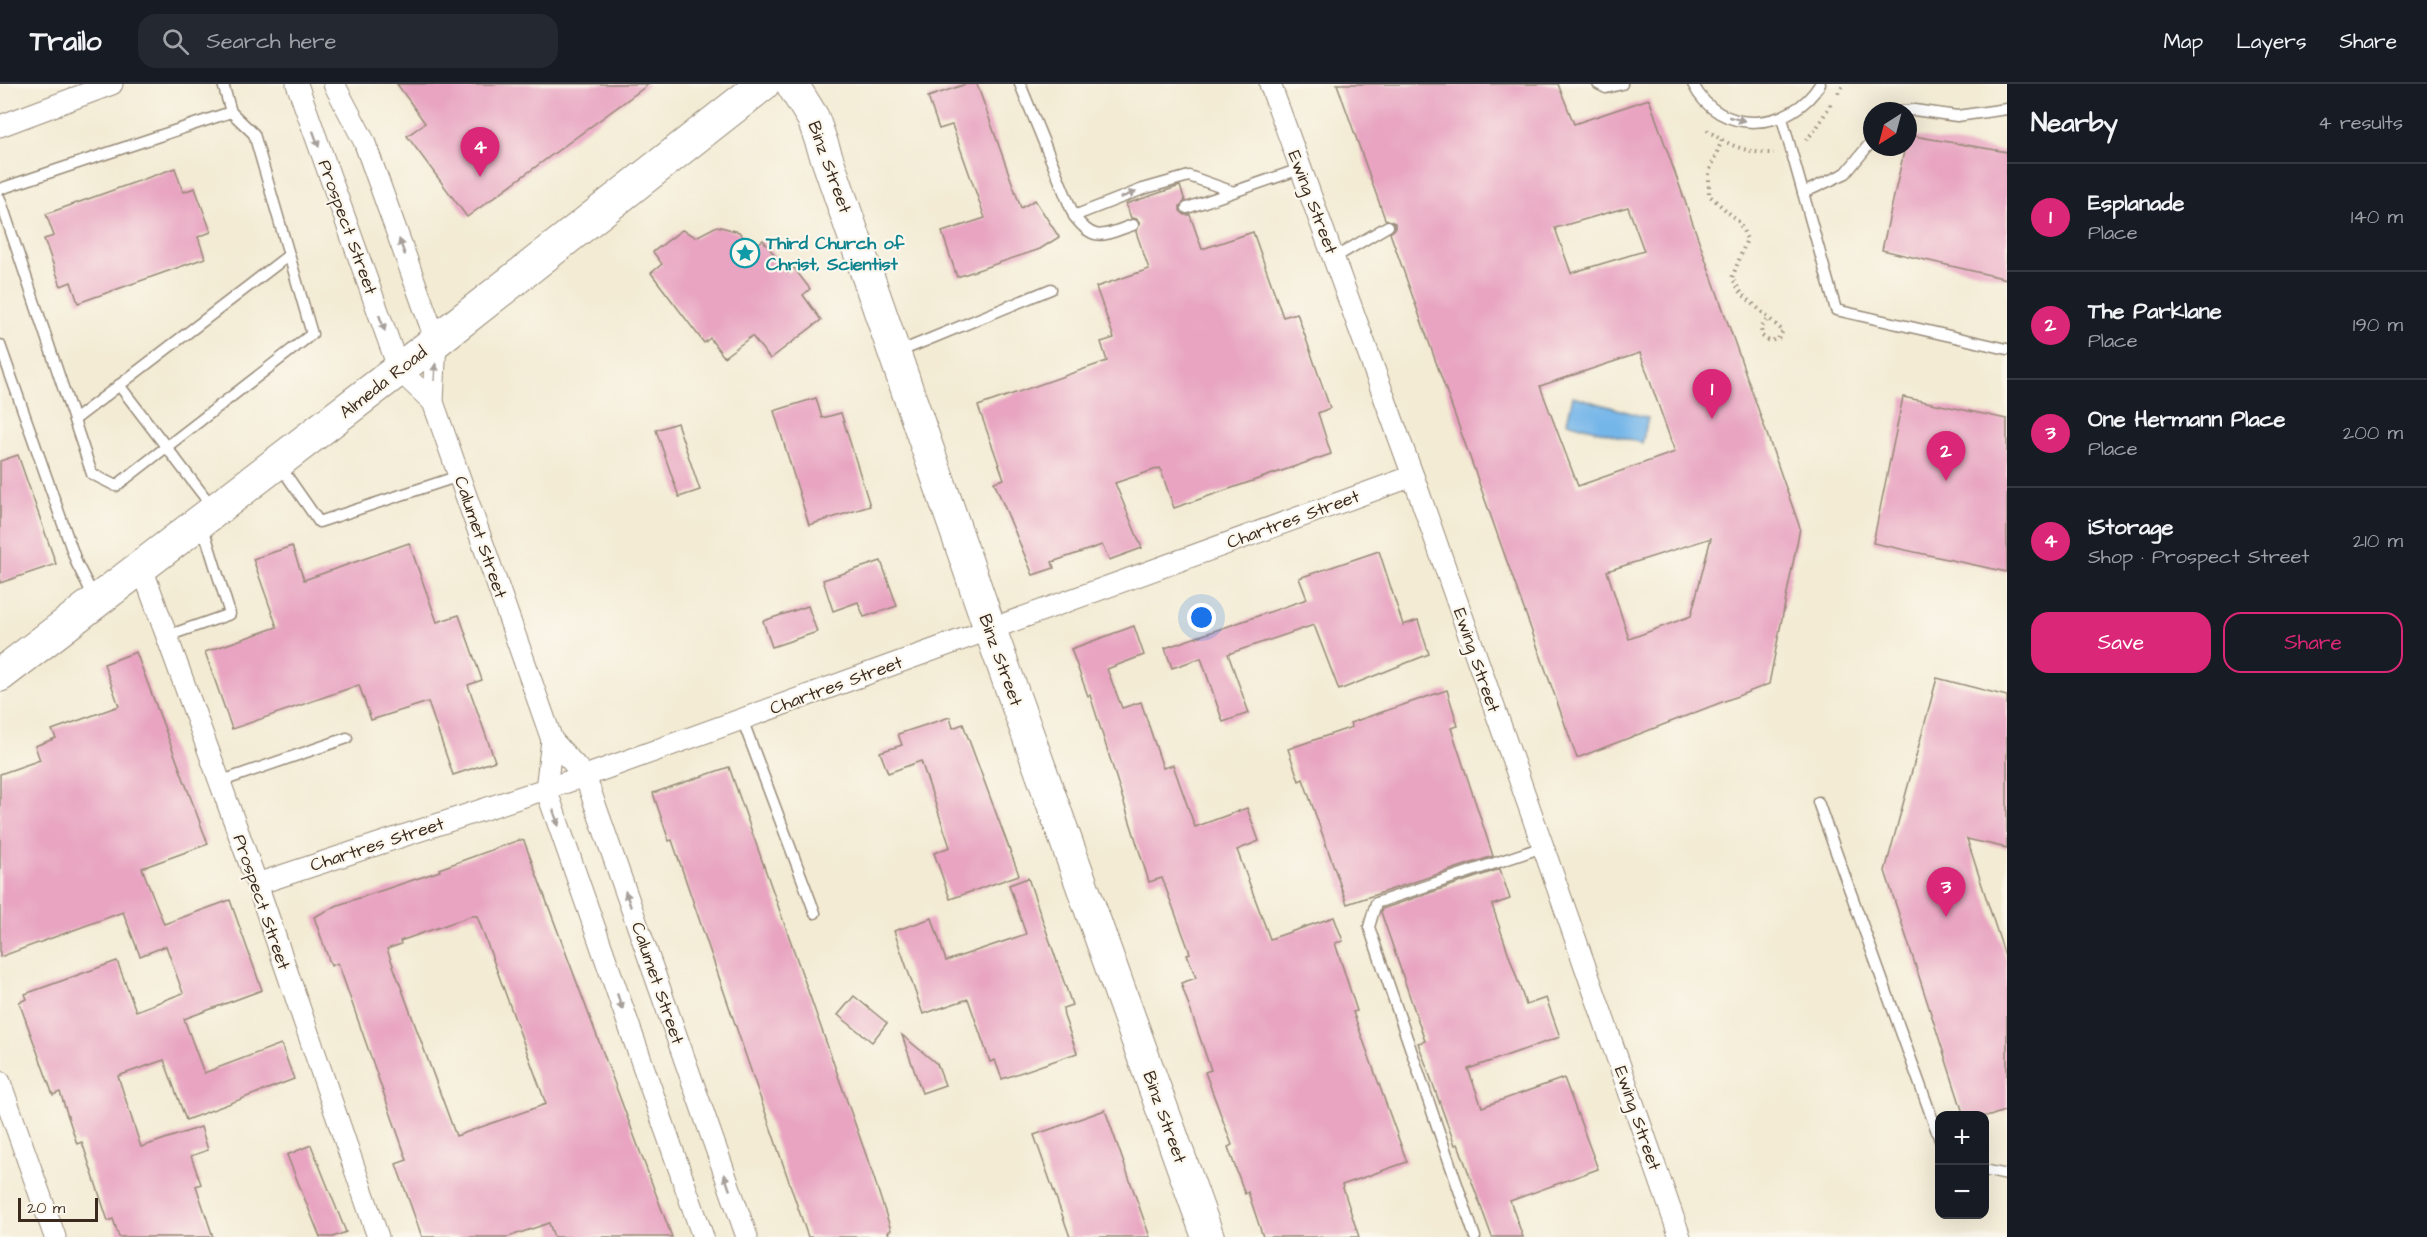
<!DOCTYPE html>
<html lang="en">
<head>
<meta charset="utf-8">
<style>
	:root { --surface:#171b24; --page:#242831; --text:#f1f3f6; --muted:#9ea1a6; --line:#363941; --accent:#db2777 }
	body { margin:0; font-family:"Architects Daughter",sans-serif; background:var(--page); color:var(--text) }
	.controls { position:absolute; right:18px; bottom:18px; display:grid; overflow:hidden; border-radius:12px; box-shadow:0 6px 24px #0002 }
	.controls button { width:54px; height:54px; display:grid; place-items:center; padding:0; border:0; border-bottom:2px solid var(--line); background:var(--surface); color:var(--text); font:30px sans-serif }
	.compass { position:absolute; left:1863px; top:18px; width:54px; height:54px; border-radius:50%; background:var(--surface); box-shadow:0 6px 24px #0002; rotate:216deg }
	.scale { position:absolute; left:18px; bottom:15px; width:80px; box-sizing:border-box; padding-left:6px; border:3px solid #3b2a1e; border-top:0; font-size:16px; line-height:21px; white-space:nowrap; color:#3b2a1e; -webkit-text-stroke:4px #fbf7ec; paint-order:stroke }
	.you { position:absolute; left:1202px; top:534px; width:21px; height:21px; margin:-15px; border:4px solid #fff; border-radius:50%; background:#1a73e8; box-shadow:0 0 0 9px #1a73e833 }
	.badge { display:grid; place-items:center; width:39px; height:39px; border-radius:50%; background:var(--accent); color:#fff; font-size:20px; font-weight:700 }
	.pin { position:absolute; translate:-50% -50px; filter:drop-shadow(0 2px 3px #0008) }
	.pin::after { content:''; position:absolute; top:32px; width:21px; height:18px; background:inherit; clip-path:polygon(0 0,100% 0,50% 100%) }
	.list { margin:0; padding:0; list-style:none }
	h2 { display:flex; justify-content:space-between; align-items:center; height:78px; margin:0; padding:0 24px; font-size:26px }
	h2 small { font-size:20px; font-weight:400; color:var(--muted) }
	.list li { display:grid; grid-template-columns:39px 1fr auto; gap:18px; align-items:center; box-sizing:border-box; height:108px; padding:0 24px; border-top:2px solid var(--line) }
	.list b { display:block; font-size:22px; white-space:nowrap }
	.list p { margin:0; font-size:20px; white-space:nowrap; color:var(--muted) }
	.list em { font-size:20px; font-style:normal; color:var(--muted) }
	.actions { display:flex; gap:12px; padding:18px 24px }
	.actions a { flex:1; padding:14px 0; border:2px solid var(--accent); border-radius:18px; text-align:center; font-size:21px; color:var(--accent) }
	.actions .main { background:var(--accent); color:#fff }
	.icon { flex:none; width:33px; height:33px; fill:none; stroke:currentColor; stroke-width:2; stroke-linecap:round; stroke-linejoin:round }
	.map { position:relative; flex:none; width:2007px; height:1153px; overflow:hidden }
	header { display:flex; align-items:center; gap:36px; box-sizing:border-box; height:84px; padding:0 30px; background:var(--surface); border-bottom:2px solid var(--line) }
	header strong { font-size:28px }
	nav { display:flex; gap:33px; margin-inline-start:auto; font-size:21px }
	.search { width:420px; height:54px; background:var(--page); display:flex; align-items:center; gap:15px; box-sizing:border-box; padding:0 21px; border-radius:18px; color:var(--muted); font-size:22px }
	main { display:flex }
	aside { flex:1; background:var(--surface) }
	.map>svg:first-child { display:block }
</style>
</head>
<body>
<header>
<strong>Trailo</strong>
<div class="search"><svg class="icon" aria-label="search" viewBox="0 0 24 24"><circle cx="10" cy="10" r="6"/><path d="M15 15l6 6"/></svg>Search here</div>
<nav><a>Map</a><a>Layers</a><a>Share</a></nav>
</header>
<main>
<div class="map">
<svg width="2007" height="1153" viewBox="0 0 2007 1153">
	<rect width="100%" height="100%" fill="#fbf7ec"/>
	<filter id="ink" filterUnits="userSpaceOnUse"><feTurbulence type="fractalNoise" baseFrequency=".0167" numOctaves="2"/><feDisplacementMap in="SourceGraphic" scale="12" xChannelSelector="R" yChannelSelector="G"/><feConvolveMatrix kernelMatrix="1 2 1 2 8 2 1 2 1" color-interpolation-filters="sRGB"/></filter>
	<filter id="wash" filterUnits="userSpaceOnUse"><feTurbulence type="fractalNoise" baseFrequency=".008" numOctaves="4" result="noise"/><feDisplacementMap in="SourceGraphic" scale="24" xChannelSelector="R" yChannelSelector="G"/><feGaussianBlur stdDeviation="1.35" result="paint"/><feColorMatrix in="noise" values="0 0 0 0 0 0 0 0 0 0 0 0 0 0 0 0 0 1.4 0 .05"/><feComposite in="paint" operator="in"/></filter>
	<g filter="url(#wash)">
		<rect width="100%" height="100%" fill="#f3ebd4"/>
		<path fill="#74b6e9" stroke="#587084" stroke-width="1.5" d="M1573,312L1648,334L1642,359L1567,338Z"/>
		<g id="blocks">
			<g fill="#e8a4c1" fill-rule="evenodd">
				<path d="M397,0H649L467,133L407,52L425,39Z"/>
				<path d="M966,0H977L1021,124L1035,116L1059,153L1040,165L957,193L942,148L985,134L952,41L939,45L928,13Z"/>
				<path d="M1337,0H1558L1574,40L1649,15L1800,444L1769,600L1577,674L1390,149L1395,145V139L1385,135ZM1628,123L1644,167L1571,189L1555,144ZM1640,269L1675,368L1578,402L1540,302ZM1711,454L1691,532L1629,555L1607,487Z"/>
				<path d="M1908,51L2007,68V195L1882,166L1905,63H1908Z"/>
				<path d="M175,84L183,108L195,104L211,148L198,153L205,174L78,219L71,198L61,202L44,155L54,152L46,130Z"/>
				<path d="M1180,102L1185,117L1180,122V127L1185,131H1190L1202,165L1253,148L1283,233L1297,229L1330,324L1318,329L1331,370L1174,424L1160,384L1115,399L1142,464L1109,476L1102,461L1052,478L1054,484L1033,491L994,398L1004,395L978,322L1107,277L1101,258L1114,254L1096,203L1149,185L1136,148L1140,139L1137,135L1131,134L1126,120Z"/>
				<path d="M717,142L739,148L752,164L763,156L788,189L794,184L810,205L803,211L821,236L770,275L752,252L724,273L710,254L704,259L651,189L662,180L653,168L682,146L696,153Z"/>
				<path d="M1903,313L2007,335V488L1873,459Z"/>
				<path d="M816,314L822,334L841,329L870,422L809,441L774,327Z"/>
				<path d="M677,339L700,406L679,413L656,346Z"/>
				<path d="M18,371L56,480L0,499V377Z"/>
				<path d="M409,459L437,538L459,531L482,596L468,601L495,677L453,691L428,618L371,636L359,601L232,645L205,568L277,543L253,475L292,462L304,496Z"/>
				<path d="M1379,467L1403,541L1418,536L1429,570L1339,606L1314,541L1228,570L1249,629L1223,638L1201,574L1172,584L1165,564L1307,515L1299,494Z"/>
				<path d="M881,477L897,522L864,533L858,518L833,527L823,496Z"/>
				<path d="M808,522L817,548L772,563L763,537Z"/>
				<path d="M1134,542L1144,571L1107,585L1122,624L1141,618L1163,684L1173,681L1195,743L1247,724L1259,757L1237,766L1270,855L1334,833L1343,857L1335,859L1357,927L1353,928L1407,1078L1342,1101L1359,1153H1263L1248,1108L1245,1110L1228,1063L1232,1061L1205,988L1211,986L1181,899L1196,894L1187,870L1190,869L1162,794L1149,798L1090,611L1088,612L1071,565Z"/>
				<path d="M136,568L208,760L142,784L164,840L230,816L262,906L184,935L204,989L281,960L294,995L186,1036L164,976L118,992L141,1063L201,1043L208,1066L191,1072L201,1100L196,1102L213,1153H119L113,1135L108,1137L82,1058L77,1060L60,1008L53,1011L19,918L27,915L25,910L117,877L136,927L183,909L166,862L140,872L123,828L0,873V690L40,676L35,662L56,654L52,646L119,622L104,580Z"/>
				<path d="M1937,594L2007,612V764L1967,755L2007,878V1026L1990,1032H1964L1885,787Z"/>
				<path d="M1447,606L1458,642L1451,644L1493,772L1347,820L1303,695L1299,697L1288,665L1352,643L1350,639Z"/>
				<path d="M950,633L953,644L963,640L1019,791L950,815L934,769L950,763L921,677L888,689L880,668L902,661L898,650Z"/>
				<path d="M729,683L871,1085L891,1146L888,1148L890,1153H808L672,756L669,757L653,709Z"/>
				<path d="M519,756L524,757L672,1153H554L549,1139L508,1153H422L396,1080L407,1076L338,879L331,882L314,833L338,821L440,787L439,785ZM471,832H477L546,1020L456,1052L387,865L401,860L400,857Z"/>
				<path d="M1500,785L1510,815L1492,821L1526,921L1546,914L1560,953L1468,985L1482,1023L1564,994L1598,1085L1510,1117L1523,1153H1492L1458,1060L1455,1061L1418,959L1425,957L1381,828L1382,825Z"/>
				<path d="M1028,794L1072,921L1063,924L1064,932L1077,969L1002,995L995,976L990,978L968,915L923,930L894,847L932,834L946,877L1026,850L1009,801Z"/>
				<path d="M854,912L887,939L872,958L838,931Z"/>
				<path d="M902,951L937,980L945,1001L922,1009Z"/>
				<path d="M1105,1026L1150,1153H1070L1034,1051Z"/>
				<path d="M311,1061L346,1148L333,1153H320L287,1071Z"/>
			</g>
		</g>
	</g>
	<g filter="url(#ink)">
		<use href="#blocks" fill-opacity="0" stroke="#978a79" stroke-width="1.5"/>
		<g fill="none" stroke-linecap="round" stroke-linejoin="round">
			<g stroke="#978a79" stroke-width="13">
				<g id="service">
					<path d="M1020,0L1074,132C1095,160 1103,151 1133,141"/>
					<path d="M1598,0L1606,4L1622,0"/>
					<path d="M1693,0C1719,54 1792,47 1820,0"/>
					<path d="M1902,27L1914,26L1957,32L2007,25"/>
					<path d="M1782,34L1836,226L2007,265"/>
					<path d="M0,105L231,28"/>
					<path d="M1803,109L1846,89L1872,57"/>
					<path d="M0,115L92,390L116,402L312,250L254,50L231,28L223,0"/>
					<path d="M1187,124L1300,85"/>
					<path d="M1074,132L1143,105L1189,92L1231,107"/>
					<path d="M1334,174L1388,142"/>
					<path d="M0,261L77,480L95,515"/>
					<path d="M896,269L1051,205"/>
					<path d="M119,301L213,424"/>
					<path d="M74,336L289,171"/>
					<path d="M280,382L319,438L459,392"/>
					<path d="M167,552L230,530L202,440"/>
					<path d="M742,635L815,829"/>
					<path d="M219,698L347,654"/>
					<path d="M1818,718L1940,1056"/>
					<path d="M1984,1086L2007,1091"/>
					<path d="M1475,1153L1369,843L1376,819L1543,763"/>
				</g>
			</g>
			<g stroke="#978a79" stroke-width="23">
				<g id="minor">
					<path d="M297,0L399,286L433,318"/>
					<path d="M334,0L364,57L436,257L433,318L552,656L585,692L747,1153"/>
					<path d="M1270,0L1413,392L1680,1153"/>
					<path d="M0,42L112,0"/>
					<path d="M142,484L257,800L378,1153"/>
					<path d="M552,656L546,705L703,1153"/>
					<path d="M257,800L585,692L1413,392"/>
					<path d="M0,998L55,1153"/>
				</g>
			</g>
			<g stroke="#978a79" stroke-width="34">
				<path id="secondary" d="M792,0L813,34L990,545L1208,1153"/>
			</g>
			<g stroke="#978a79" stroke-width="35">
				<path id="primary" d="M0,591L436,257L763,0"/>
			</g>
			<g stroke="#978a79" stroke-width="4" stroke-dasharray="1.5 4.5" stroke-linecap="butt">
				<path d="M1838,9L1844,0"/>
				<path d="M1707,46C1727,61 1749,70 1774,69"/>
				<path d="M1722,56L1709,88V111L1739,138L1747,155L1732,194L1742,210L1783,247L1778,255L1769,257L1762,252L1761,244L1768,235"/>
				<path d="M1806,56L1816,45L1832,18"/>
			</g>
			<use href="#service" stroke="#fff" stroke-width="10"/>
			<use href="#minor" stroke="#fff" stroke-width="21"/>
			<use href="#secondary" stroke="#fff" stroke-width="32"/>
			<use href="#primary" stroke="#fff" stroke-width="33"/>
		</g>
		<defs><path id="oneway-solid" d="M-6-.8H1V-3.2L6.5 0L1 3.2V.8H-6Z" transform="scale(1.5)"/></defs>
		<g fill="#a79f9a">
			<use href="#oneway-solid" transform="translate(1737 35) rotate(15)"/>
			<use href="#oneway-solid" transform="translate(316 55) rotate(70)"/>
			<use href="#oneway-solid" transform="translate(1128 111) rotate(-21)"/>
			<use href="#oneway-solid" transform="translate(402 163) rotate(-110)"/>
			<use href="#oneway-solid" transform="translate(382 239) rotate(70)"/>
			<use href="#oneway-solid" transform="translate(435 288) rotate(-87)"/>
			<use href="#oneway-solid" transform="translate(556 734) rotate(71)"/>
			<use href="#oneway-solid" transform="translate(628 815) rotate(-109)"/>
			<use href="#oneway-solid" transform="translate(620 918) rotate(71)"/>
			<use href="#oneway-solid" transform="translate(727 1098) rotate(-109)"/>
		</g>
	</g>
	<defs>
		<g id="sight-ring" transform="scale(1.5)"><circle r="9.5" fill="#fbf7ec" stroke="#0f9aa8" stroke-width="1.5"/><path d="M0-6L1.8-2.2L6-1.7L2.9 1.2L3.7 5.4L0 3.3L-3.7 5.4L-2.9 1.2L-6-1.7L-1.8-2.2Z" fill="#0f9aa8"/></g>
	</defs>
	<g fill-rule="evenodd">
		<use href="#sight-ring" x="745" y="169"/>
	</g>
	<g text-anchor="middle" stroke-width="4.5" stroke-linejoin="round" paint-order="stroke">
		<g font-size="18" fill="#3b2a1e" stroke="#fbf7ec">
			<text transform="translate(830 83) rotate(70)" y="6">Binz Street</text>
			<text transform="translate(1313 118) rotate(69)" y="6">Ewing Street</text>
			<text transform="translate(348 143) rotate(70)" y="6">Prospect Street</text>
			<text transform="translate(383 298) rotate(-38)" y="6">Almeda Road</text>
			<text transform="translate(1293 435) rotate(-20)" y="6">Chartres Street</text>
			<text transform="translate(481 453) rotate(71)" y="6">Calumet Street</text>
			<text transform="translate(1001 576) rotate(70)" y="6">Binz Street</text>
			<text transform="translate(1477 576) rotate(71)" y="6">Ewing Street</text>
			<text transform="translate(836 601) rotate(-20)" y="6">Chartres Street</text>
			<text transform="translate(377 760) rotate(-18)" y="6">Chartres Street</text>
			<text transform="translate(262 818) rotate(71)" y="6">Prospect Street</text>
			<text transform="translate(658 899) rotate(71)" y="6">Calumet Street</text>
			<text transform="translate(1165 1033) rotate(70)" y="6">Binz Street</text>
			<text transform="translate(1638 1034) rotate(71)" y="6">Ewing Street</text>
		</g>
		<g font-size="18" font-weight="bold" fill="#0d838f" stroke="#fbf7ec" text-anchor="start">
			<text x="766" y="165">Third Church of<tspan x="766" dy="21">Christ, Scientist</tspan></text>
		</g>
	</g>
</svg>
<div class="controls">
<button>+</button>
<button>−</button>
</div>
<svg class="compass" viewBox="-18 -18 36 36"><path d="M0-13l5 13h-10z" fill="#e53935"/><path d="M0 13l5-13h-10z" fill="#9ea1a6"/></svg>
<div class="scale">20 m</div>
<div class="you"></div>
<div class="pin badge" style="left:1712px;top:335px">1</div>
<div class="pin badge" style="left:1946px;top:397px">2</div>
<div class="pin badge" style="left:1946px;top:833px">3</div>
<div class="pin badge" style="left:480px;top:93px">4</div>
</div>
<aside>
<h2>Nearby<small>4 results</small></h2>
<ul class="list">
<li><span class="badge">1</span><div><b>Esplanade</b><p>Place</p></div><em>140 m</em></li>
<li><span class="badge">2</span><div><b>The Parklane</b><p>Place</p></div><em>190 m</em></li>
<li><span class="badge">3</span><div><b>One Hermann Place</b><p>Place</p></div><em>200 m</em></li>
<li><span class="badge">4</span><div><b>iStorage</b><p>Shop · Prospect Street</p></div><em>210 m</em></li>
</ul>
<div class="actions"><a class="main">Save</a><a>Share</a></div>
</aside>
</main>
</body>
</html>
